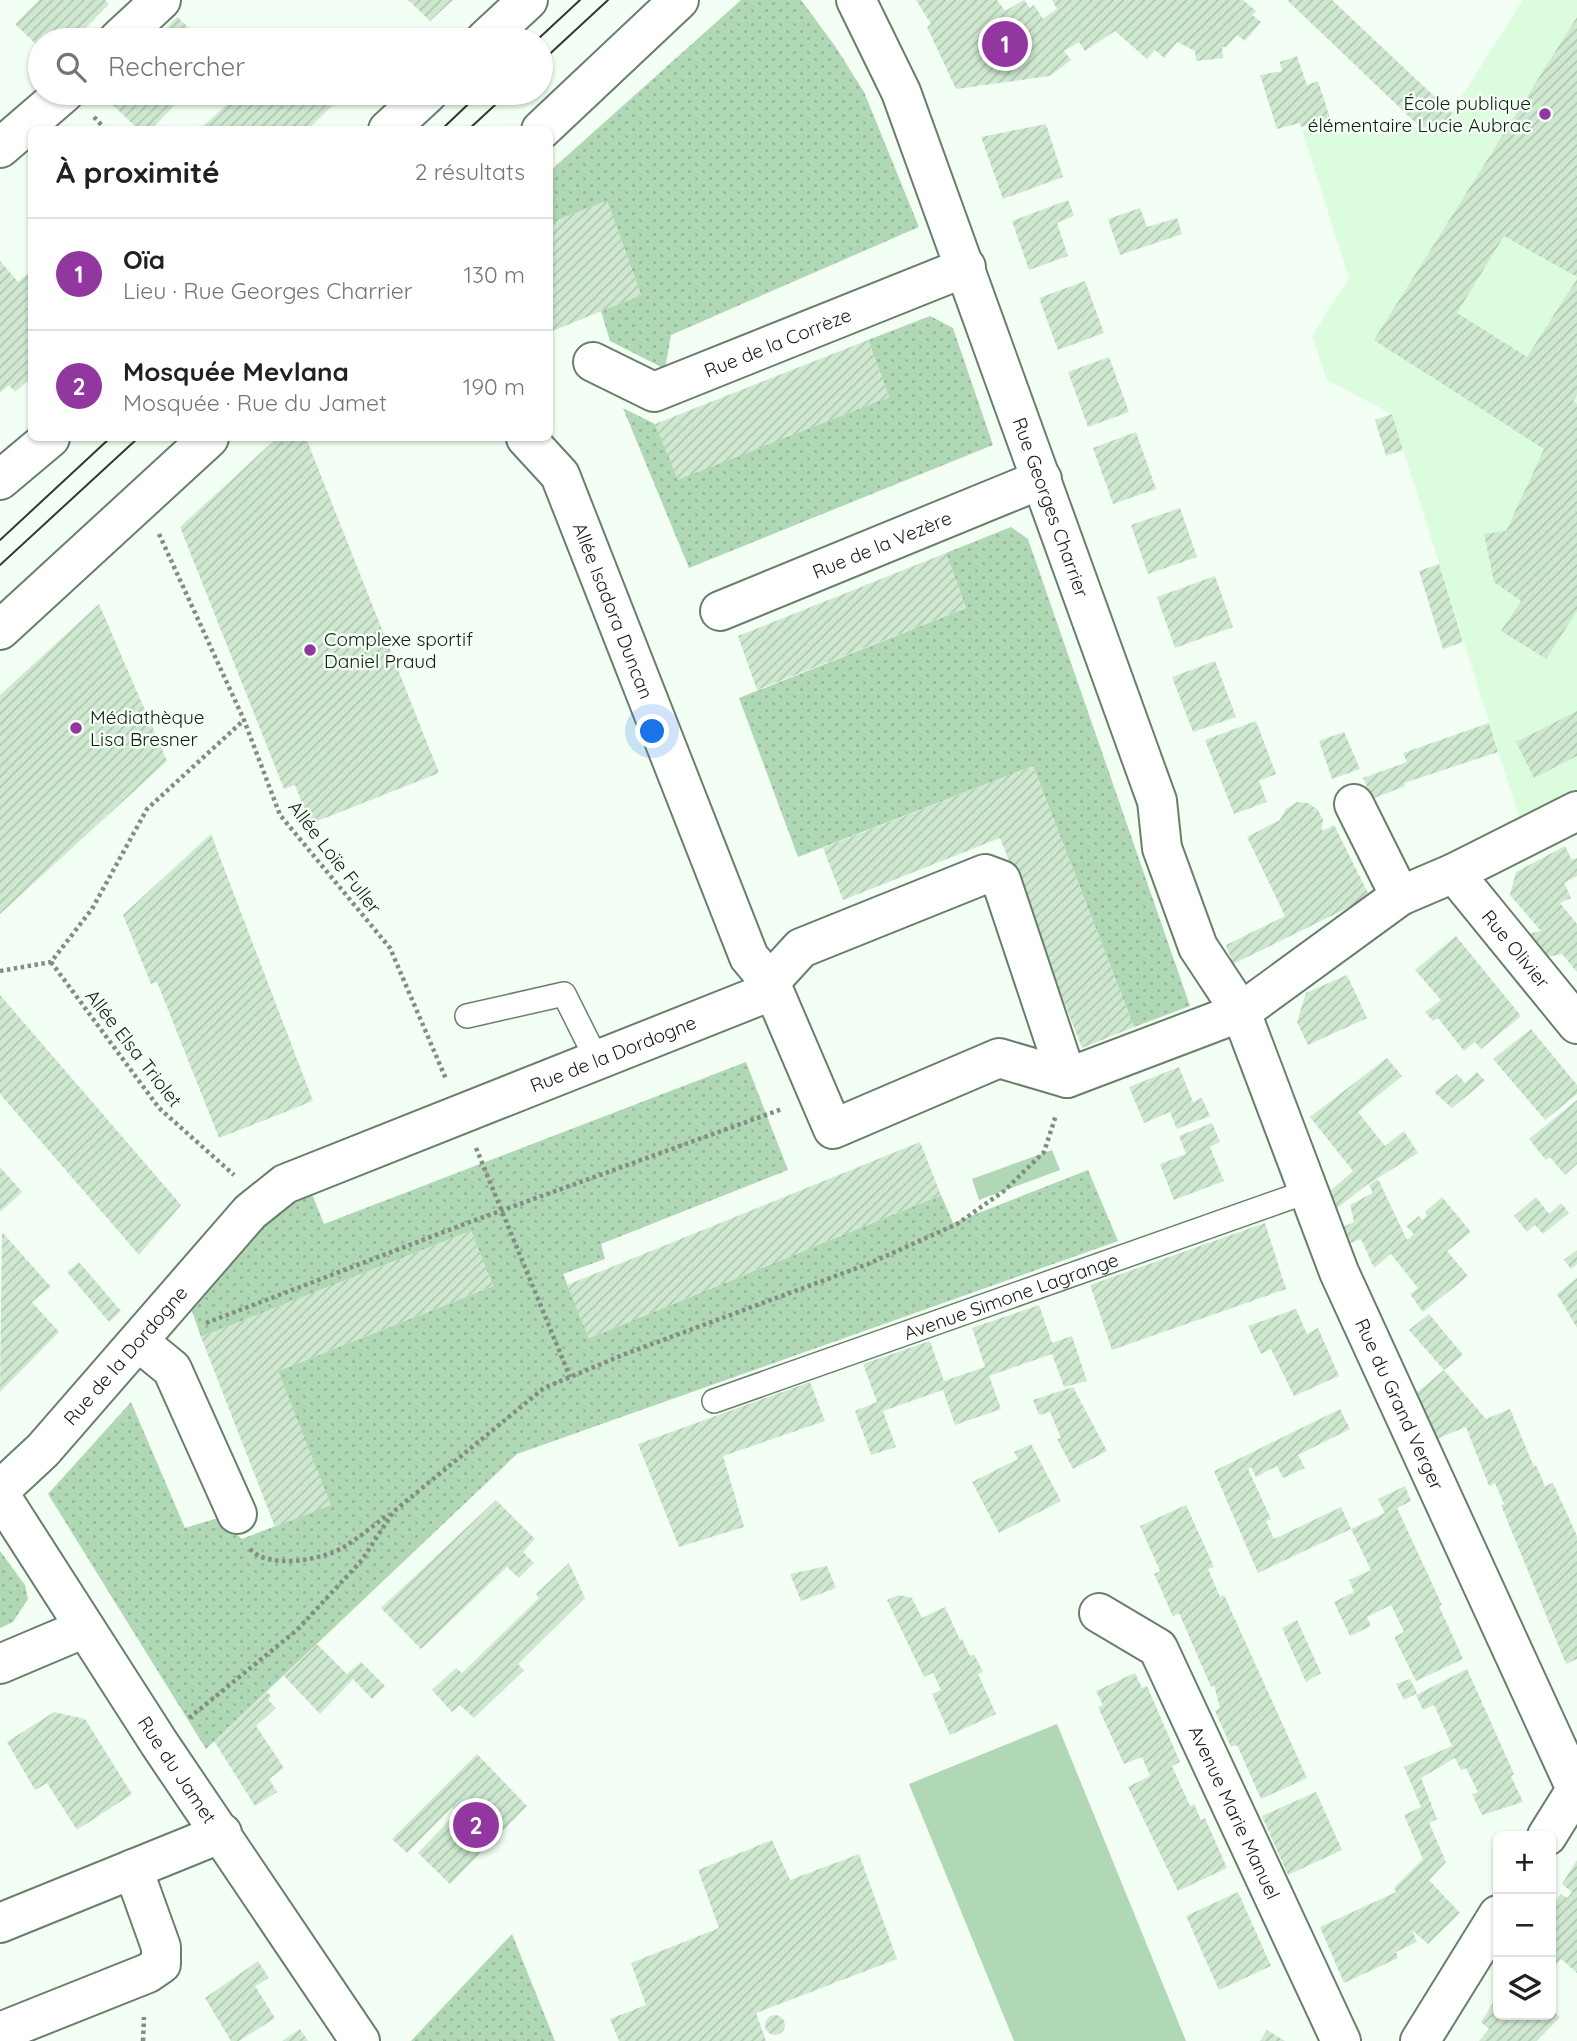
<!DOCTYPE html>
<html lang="fr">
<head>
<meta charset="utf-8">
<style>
	:root { --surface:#fff; --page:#f2f2f2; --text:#202124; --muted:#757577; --line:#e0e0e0; --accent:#9236a0 }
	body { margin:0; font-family:Quicksand,sans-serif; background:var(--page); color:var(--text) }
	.controls { position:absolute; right:21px; bottom:21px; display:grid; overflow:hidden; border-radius:10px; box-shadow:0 2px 5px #0004 }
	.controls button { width:63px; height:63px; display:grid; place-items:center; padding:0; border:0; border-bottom:2px solid var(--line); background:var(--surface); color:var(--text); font:35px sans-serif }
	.you { position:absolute; left:653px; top:732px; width:24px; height:24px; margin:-18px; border:5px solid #fff; border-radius:50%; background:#1a73e8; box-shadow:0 0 0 10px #1a73e833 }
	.badge { display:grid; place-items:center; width:46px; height:46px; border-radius:50%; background:var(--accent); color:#fff; font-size:23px; font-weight:700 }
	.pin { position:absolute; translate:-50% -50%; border:4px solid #fff; box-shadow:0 2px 7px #0006 }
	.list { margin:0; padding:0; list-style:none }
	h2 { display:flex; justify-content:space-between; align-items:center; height:91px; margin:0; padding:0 28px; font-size:30px }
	h2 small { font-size:23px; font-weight:400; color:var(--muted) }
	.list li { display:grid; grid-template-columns:46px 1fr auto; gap:21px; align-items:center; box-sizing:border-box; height:112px; padding:0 28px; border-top:2px solid var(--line) }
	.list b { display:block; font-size:26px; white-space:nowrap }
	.list p { margin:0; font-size:23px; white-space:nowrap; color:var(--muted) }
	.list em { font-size:23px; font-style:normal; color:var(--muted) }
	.icon { flex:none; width:38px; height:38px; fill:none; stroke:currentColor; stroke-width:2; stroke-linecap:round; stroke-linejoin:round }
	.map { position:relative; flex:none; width:1577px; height:2041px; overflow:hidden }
	.search { position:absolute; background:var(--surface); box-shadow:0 2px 5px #0004; left:28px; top:28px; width:525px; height:77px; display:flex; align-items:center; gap:18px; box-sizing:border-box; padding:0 24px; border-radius:38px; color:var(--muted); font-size:26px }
	.panel { position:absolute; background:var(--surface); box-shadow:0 2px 5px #0004; left:28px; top:126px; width:525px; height:315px; border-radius:10px }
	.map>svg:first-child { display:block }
</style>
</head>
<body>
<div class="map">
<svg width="1577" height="2041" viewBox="0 0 1577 2041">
	<defs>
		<pattern id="green-dots" width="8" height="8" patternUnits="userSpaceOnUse" patternTransform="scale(1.75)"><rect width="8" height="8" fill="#b1d8b5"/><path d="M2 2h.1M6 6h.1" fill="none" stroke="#97b99b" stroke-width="1.8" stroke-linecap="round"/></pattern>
		<pattern id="building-hatch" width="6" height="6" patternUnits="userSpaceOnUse" patternTransform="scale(1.75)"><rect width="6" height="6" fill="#cfe9d1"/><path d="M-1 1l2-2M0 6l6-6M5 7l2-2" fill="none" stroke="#b1c7b3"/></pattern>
	</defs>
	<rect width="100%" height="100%" fill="#f3fef4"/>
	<path fill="#dbfcdd" d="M1523,0H1577V795L1521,823L1392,414L1327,380L1312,336L1349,278L1302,130L1443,126Z"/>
	<g fill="url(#green-dots)">
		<path d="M741,0H801L835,46L864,92L919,227L671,335L665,369L610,341L601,311L641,295L607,201L550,223V171Z"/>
		<path d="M930,316L953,328L993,445L689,568L623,408L655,424L678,479L889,397L868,340Z"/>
		<path d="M1011,527L1028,539L1190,1006L1134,1027L1033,766L798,857L739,698L966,608L946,553Z"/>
		<path d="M746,1062L788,1170L601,1244L605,1259L563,1274L589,1338L941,1195L953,1223L1088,1170L1118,1241L517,1454L206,1749L48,1494L131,1402L185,1528L218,1518L242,1539L330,1505L278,1371L493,1286L471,1231L201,1337L192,1311L275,1213L312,1194L324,1224Z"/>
		<path d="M0,1551L25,1585L28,1599L13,1622L0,1628Z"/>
		<path d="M512,1934L555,2041H411Z"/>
	</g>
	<g fill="#b1d8b5">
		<path d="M1052,1150L1060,1170L979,1200L972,1179Z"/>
		<path d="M1057,1724L1186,2041H1014L909,1784Z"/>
	</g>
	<g fill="url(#building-hatch)">
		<path d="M39,0H105L109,4L74,40H40V48L15,24Z"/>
		<path d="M408,0H453L430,21Z"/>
		<path d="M916,0H997L1005,11L1024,0L1030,8L1034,5L1043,19L1057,9L1052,0H1243L1256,11L1252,15L1261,22L1245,41L1237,35L1226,47H1222L1223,58L1196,61L1195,51L1177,42L1164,58L1155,50L1147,59L1115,31L1085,51L1079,42L1064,51L1071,60L1050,76L956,89L927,27L931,24Z"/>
		<path d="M1287,0H1332L1452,113L1443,126L1420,127Z"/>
		<path d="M177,17L202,40H155Z"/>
		<path d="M1577,17V277L1504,236L1457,313L1527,357L1577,279V395L1573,401L1577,404V611L1546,659L1501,631L1521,601L1494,582L1484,534L1506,531L1544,449L1374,340Z"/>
		<path d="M1297,56L1307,85L1318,81L1330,118L1301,127L1300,123L1277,129L1260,75L1282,71L1280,62Z"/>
		<path d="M105,93H186L151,130H139L102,95Z"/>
		<path d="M240,93H346L307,130H205L203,126Z"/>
		<path d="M1046,124L1063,177L1003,199L981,137Z"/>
		<path d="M1068,200L1074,216L1057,223L1068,256L1029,270L1012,221Z"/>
		<path d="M607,201L641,295L550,332V223Z"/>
		<path d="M1140,208L1147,227L1177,218L1182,234L1120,255L1108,219Z"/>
		<path d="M0,261L18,282L32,270V377L15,392L9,385L0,393Z"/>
		<path d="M1085,281L1104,333L1058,350L1039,298Z"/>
		<path d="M868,340L889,397L678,480L655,424Z"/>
		<path d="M1109,357L1129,412L1088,427L1068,372Z"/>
		<path d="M1392,414L1403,450L1386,456L1375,420Z"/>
		<path d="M1136,432L1156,489L1113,504L1093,448Z"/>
		<path d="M277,438H306L439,773L310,824L295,785L284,789L180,527Z"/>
		<path d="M1180,508L1197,557L1148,574L1131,525Z"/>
		<path d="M946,553L966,608L757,690L738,636Z"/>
		<path d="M1439,564L1463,642L1443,649L1419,571Z"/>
		<path d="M1215,576L1233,627L1175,648L1157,597Z"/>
		<path d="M99,604L167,761L0,914V695Z"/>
		<path d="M1215,661L1236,717L1193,732L1172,677Z"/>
		<path d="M1577,711V756L1534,778L1516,742Z"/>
		<path d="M1256,721L1276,774L1259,781L1267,802L1234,814L1205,740Z"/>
		<path d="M1489,723L1498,752L1404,783L1405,786L1372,799L1363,778L1407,762L1403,753Z"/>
		<path d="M1344,732L1360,769L1332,779L1319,741Z"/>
		<path d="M1033,766L1134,1027L1082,1048L1000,838L843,900L823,848Z"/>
		<path d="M1297,802L1308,803L1318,810L1323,820L1322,831L1334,825L1370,897L1233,964L1226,945L1285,916L1247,837L1280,820L1286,809Z"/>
		<path d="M211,834L313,1101L219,1138L157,982L151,984L123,915Z"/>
		<path d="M1565,846L1572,860L1577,858V876L1564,883L1571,898L1560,903L1577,924V972L1562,954L1547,957L1528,934L1541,931L1510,895L1516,872Z"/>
		<path d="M1456,936L1521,1016L1481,1049L1475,1042L1464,1051L1438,1018L1433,1021L1425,1012L1441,1000L1415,970Z"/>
		<path d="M1347,975L1367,1018L1308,1045L1297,1022L1306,993Z"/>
		<path d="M0,995L181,1205L139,1255L0,1094Z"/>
		<path d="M1531,1029L1577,1085V1094L1545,1120L1493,1059Z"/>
		<path d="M1387,1058L1402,1076L1358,1112L1385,1146L1404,1131L1418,1153L1368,1184L1336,1209L1329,1192L1353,1171L1310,1117Z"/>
		<path d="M1179,1067L1193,1102L1202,1098L1210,1116L1177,1129L1170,1112L1144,1123L1129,1087Z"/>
		<path d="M1477,1072L1485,1081L1452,1108L1434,1092L1457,1074L1465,1083Z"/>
		<path d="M1577,1100V1164L1565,1175L1550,1157L1546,1160L1529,1139Z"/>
		<path d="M1212,1123L1220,1142L1210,1147L1224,1181L1174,1200L1160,1164L1186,1154L1179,1136Z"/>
		<path d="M920,1142L941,1195L589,1338L567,1285Z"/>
		<path d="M0,1167L22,1192L0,1212Z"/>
		<path d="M1378,1179L1407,1240L1414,1234L1406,1226L1419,1216L1422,1220L1427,1216L1425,1212L1442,1197L1471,1232L1447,1251L1468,1276L1423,1312L1410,1294L1418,1288L1391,1254L1374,1268L1361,1239L1351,1243L1343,1227L1354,1222L1350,1205L1373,1193L1369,1185Z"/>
		<path d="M1536,1197L1549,1214L1561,1203L1569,1213L1543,1234L1535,1225L1527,1232L1514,1216Z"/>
		<path d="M1265,1223L1286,1289L1112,1350L1090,1285Z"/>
		<path d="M471,1231L493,1286L278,1371L331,1505L275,1527L201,1337Z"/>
		<path d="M2,1232L51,1287L32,1302L59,1332L0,1392Z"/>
		<path d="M1577,1250V1264L1571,1269L1564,1260Z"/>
		<path d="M79,1262L121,1311L109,1322L67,1272Z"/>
		<path d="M1577,1278V1328L1557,1294Z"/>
		<path d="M1039,1305L1052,1343L1072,1336L1087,1381L1064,1387L1052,1354L989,1376L1001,1409L955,1425L943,1390L883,1411L896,1447L871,1455L855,1411L877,1402L863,1364L930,1341L944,1381L985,1367L972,1328Z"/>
		<path d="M1296,1309L1307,1334L1318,1328L1339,1376L1294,1396L1271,1349L1261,1354L1248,1326Z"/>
		<path d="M1429,1314L1463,1355L1444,1370L1409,1330Z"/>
		<path d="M1444,1370L1486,1419L1510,1409L1534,1467L1536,1465L1545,1486L1553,1483L1577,1536V1659L1566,1664L1501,1505L1504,1504L1495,1483L1489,1486L1466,1427L1434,1440L1415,1394Z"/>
		<path d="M810,1382L825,1421L723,1456L744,1527L679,1547L638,1444Z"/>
		<path d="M1073,1387L1107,1451L1073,1469L1057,1439L1061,1438L1050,1412L1039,1415L1033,1400Z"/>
		<path d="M1340,1409L1350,1429L1298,1455L1305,1468L1283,1478L1277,1466L1256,1477L1251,1467L1248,1469L1271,1519L1266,1521L1274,1539L1341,1507L1351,1529L1385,1513L1378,1499L1405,1486L1411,1501L1397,1508L1442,1605L1439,1606L1463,1659L1416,1681L1394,1637L1404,1632L1391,1605L1367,1617L1371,1626L1350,1636L1334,1602L1354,1592L1349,1580L1371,1570L1351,1529L1258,1573L1214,1471Z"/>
		<path d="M1031,1444L1061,1501L999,1533L972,1482L1018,1459L1014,1452Z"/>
		<path d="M496,1500L535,1539L523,1552L534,1563L519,1578L507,1567L421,1649L381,1608Z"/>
		<path d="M1186,1505L1214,1567L1208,1569L1220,1597L1224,1595L1307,1778L1261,1799L1237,1745L1231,1747L1215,1711L1220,1708L1214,1685L1211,1687L1179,1613L1173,1617L1161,1589L1154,1574L1160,1571L1140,1526Z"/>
		<path d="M569,1563L585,1598L518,1664L524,1670L474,1718L460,1705L452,1712L432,1690L456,1668L462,1673L539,1598L536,1594Z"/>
		<path d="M827,1566L836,1588L801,1601L790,1574Z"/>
		<path d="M899,1595L912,1598L922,1618L945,1607L960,1640L962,1639L970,1656L974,1654L983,1672L978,1674L996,1714L950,1735L932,1694L941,1690L933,1673L924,1677L887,1600Z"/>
		<path d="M1297,1620L1321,1673L1306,1682L1282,1628Z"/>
		<path d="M317,1644L347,1674L361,1662L385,1686L372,1699L353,1679L320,1714L284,1676Z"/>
		<path d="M1467,1669L1514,1774L1511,1776L1523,1802L1482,1815L1472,1794L1478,1792L1466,1768L1461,1770L1455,1758L1421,1778L1437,1819L1429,1823L1446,1862L1429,1880L1460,1913L1428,1944L1412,1930L1417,1942L1396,1952L1398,1958L1344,1983L1320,1927L1396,1892L1394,1888L1423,1859L1404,1815L1421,1807L1404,1767L1452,1746L1434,1705L1423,1710L1416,1695Z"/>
		<path d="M1135,1673L1142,1688L1147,1686L1180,1762L1172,1766L1190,1806L1194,1804L1201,1820L1205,1818L1227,1868L1178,1891L1128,1787L1150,1776L1142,1757L1124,1764L1098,1707L1103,1705L1096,1691Z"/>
		<path d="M1410,1679L1417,1693L1404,1700L1396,1684Z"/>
		<path d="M267,1692L271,1696L268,1700L276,1708L256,1726L284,1768L269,1779L277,1792L255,1806L214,1741Z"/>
		<path d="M54,1712L85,1719L132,1794L77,1830L47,1783L35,1790L7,1742Z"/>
		<path d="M477,1754L527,1806L450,1884L418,1853L457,1812L452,1807L407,1853L392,1839Z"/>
		<path d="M1316,1792L1342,1850L1288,1875L1262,1816Z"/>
		<path d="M772,1840L790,1880L859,1854L897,1959L756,2013L766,2041H619L610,2019L646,2005L631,1963L719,1928L698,1870Z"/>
		<path d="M1577,1860V1973L1561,1959L1551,1971V1907L1561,1894L1567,1898L1572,1892L1562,1884Z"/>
		<path d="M1238,1892L1271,1966L1219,1990L1186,1916Z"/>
		<path d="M258,1961L269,1978L255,1986L275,2018L239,2041H231L205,1998Z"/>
		<path d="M1498,1995V2015H1551V2009L1560,2017L1537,2041H1479L1489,2029L1481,2022Z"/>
		<circle cx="775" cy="2025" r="10"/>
		<path d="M300,2029L308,2041H282Z"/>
		<path d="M1267,2030L1285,2041H1260Z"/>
	</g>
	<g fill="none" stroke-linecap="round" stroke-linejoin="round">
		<g stroke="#68806b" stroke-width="26">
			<g id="lane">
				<path d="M467,1016L564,994L597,1060"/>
				<path id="s1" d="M714,1401L1309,1191"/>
			</g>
		</g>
		<g stroke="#68806b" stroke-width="42">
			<g id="street">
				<path id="s2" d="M856,0L901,92L1157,801L1162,848L1198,947L1241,1012L1339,1272L1576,1789"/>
				<path d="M118,40L161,0"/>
				<path d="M0,148L64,93"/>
				<path id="s3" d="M593,362L654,392L966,267"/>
				<path id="s4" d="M526,438L560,475L749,957L770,982L801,948L985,874L1001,880L1067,1078"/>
				<path id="s5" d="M720,611L1042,479"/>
				<path d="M1354,804L1400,896"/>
				<path id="s6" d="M1454,873L1577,1024"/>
				<path d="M139,1342L172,1369L237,1514"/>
				<path id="s7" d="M0,1490L43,1450L250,1212L285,1184L756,997L770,982L833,1129L999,1058L1067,1078L1241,1012L1400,896L1454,873L1577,811"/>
				<path id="s8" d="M0,1495L159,1743L360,2041"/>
				<path id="s9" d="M1099,1613L1158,1648L1341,2041"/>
				<path d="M0,1664L85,1628"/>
				<path d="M1547,1836L1577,1788"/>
				<path d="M0,1923L222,1833"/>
				<path d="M0,2032L148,1973L161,1964V1947L133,1869"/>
				<path d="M1420,2041L1498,1915"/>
			</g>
		</g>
		<g stroke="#68806b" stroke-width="42">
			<g id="primary">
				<path d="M485,40L528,0"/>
				<path d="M388,130L428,93"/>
				<path d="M541,130L679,0"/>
				<path d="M0,480L50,438"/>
				<path d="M0,630L209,438"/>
			</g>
		</g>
		<g stroke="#838d83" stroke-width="4.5" stroke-dasharray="3.5 3.5" stroke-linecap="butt">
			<path d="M94,117L106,130"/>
			<path d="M159,534L244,720L280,815L390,948L446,1079"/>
			<path d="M51,962L159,1108L234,1175"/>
			<path d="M0,971L51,962L92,909L147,809L244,720"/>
			<path d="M476,1148L570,1377"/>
			<path d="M206,1323L470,1222L782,1109"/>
			<path d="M250,1549C269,1570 322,1560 344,1547C360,1537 374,1525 389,1514"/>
			<path d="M189,1718L297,1630L362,1560L393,1512L544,1388L625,1354L868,1264L957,1224L1004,1191L1044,1152L1056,1115"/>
			<path d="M143,2041L144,2017"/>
		</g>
		<use href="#lane" stroke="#fff" stroke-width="23"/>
		<use href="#street" stroke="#fff" stroke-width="38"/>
		<use href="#primary" stroke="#fff" stroke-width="38"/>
		<g stroke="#303930" stroke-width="2">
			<path d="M537,40L580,0"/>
			<path d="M541,62L608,0"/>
			<path d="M441,130L480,93"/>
			<path d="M468,130L508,93"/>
			<path d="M0,540L110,438"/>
			<path d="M0,565L138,438"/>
		</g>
	</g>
	<g fill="#9236a0" stroke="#f3fef4" stroke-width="2.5">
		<circle cx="1545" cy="114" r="7"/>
		<circle cx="310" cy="650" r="7"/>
		<circle cx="76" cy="728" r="7"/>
	</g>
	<g text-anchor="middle" stroke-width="5" stroke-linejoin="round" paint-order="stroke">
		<g font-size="19" fill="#131c13" stroke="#f3fef4" text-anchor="start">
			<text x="1531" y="110" text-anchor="end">École publique<tspan x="1531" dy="22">élémentaire Lucie Aubrac</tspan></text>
			<text x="324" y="646">Complexe sportif<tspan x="324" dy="22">Daniel Praud</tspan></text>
			<text x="90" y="724">Médiathèque<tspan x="90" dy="22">Lisa Bresner</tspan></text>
		</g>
		<g font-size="19" fill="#131c13" stroke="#f3fef4">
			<text dy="7" stroke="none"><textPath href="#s3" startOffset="201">Rue de la Corrèze</textPath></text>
			<text dy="7" stroke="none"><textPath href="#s2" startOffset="544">Rue Georges Charrier</textPath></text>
			<text dy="7" stroke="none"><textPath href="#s5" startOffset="175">Rue de la Vezère</textPath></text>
			<text dy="7" stroke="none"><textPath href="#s4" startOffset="196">Allée Isadora Duncan</textPath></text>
			<text transform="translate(335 857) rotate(52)" y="7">Allée Loïe Fuller</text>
			<text dy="7" stroke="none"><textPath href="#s6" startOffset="98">Rue Olivier</textPath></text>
			<text transform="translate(134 1048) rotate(52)" y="7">Allée Elsa Triolet</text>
			<text dy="7" stroke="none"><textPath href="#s7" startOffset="772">Rue de la Dordogne</textPath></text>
			<text dy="7" stroke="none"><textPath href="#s1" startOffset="315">Avenue Simone Lagrange</textPath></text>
			<text dy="7" stroke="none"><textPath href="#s7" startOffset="184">Rue de la Dordogne</textPath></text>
			<text dy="7" stroke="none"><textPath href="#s2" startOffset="1510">Rue du Grand Verger</textPath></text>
			<text dy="7" stroke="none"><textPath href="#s8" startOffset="327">Rue du Jamet</textPath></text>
			<text dy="7" stroke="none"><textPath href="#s9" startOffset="250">Avenue Marie Manuel</textPath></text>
		</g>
	</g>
</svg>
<div class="controls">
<button>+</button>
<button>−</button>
<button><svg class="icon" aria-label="layers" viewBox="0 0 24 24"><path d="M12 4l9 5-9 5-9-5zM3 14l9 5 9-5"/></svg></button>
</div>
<div class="you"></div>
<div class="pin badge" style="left:1005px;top:44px">1</div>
<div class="pin badge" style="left:476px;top:1825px">2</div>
<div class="search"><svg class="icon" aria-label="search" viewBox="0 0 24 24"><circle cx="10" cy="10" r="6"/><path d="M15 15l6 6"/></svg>Rechercher</div>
<section class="panel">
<h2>À proximité<small>2 résultats</small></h2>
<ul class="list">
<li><span class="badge">1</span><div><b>Oïa</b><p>Lieu · Rue Georges Charrier</p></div><em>130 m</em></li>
<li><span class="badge">2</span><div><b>Mosquée Mevlana</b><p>Mosquée · Rue du Jamet</p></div><em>190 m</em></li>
</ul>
</section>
</div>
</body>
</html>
